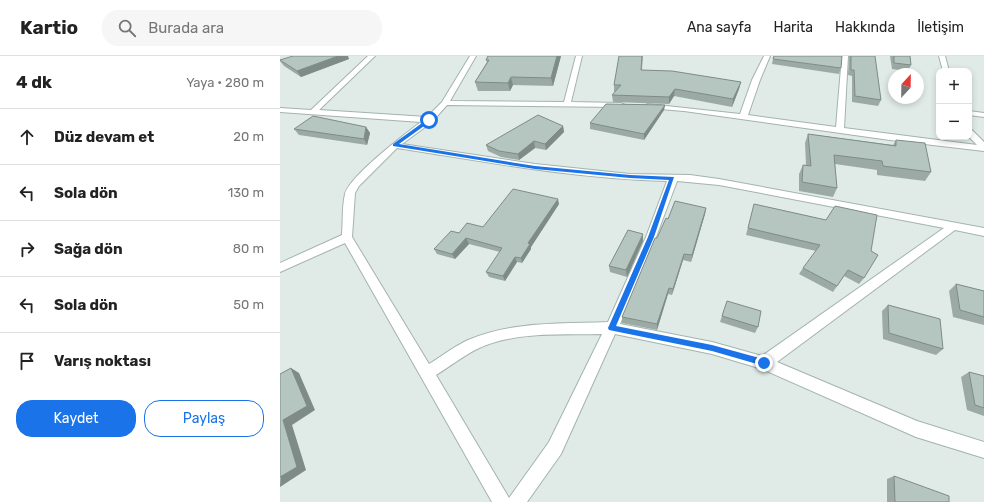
<!DOCTYPE html>
<html lang="tr">
<head>
<meta charset="utf-8">
<style>
	:root { --surface:#fff; --page:#f6f6f6; --text:#222; --muted:#767676; --line:#e0e0e0; --accent:#1a73e8 }
	body { margin:0; font-family:Rubik,sans-serif; background:var(--page); color:var(--text) }
	.controls { position:absolute; right:12px; top:12px; display:grid; overflow:hidden; border-radius:8px; box-shadow:0 2px 6px #0003 }
	.controls button { width:36px; height:36px; display:grid; place-items:center; padding:0; border:0; border-bottom:1px solid var(--line); background:var(--surface); color:var(--text); font:20px sans-serif }
	.compass { position:absolute; left:608px; top:12px; width:36px; height:36px; border-radius:50%; background:var(--surface); box-shadow:0 2px 6px #0003; rotate:22deg }
	.stop { position:absolute; width:12px; height:12px; margin:-9px; border:3px solid #1a73e8; border-radius:50%; background:#fff }
	.stop.end { background:#1a73e8; border-color:#fff; box-shadow:0 1px 4px #0008 }
	.list { margin:0; padding:0; list-style:none }
	h2 { display:flex; justify-content:space-between; align-items:center; height:52px; margin:0; padding:0 16px; font-size:17px }
	h2 small { font-size:13px; font-weight:400; color:var(--muted) }
	.list li { display:grid; grid-template-columns:26px 1fr auto; gap:12px; align-items:center; box-sizing:border-box; height:56px; padding:0 16px; border-top:1px solid var(--line) }
	.list b { display:block; font-size:15px; white-space:nowrap }
	.list em { font-size:13px; font-style:normal; color:var(--muted) }
	.actions { display:flex; gap:8px; padding:12px 16px }
	.actions a { flex:1; padding:9px 0; border:1px solid var(--accent); border-radius:16px; text-align:center; font-size:14px; color:var(--accent) }
	.actions .main { background:var(--accent); color:#fff }
	.icon { flex:none; width:22px; height:22px; fill:none; stroke:currentColor; stroke-width:2; stroke-linecap:round; stroke-linejoin:round }
	.map { position:relative; flex:none; width:704px; height:446px; overflow:hidden }
	header { display:flex; align-items:center; gap:24px; box-sizing:border-box; height:56px; padding:0 20px; background:var(--surface); border-bottom:1px solid var(--line) }
	header strong { font-size:19px }
	nav { display:flex; gap:22px; margin-inline-start:auto; font-size:14px }
	.search { width:280px; height:36px; background:var(--page); display:flex; align-items:center; gap:10px; box-sizing:border-box; padding:0 14px; border-radius:16px; color:var(--muted); font-size:15px }
	main { display:flex }
	aside { flex:1; background:var(--surface) }
	.map>svg:first-child { display:block }
</style>
</head>
<body>
<header>
<strong>Kartio</strong>
<div class="search"><svg class="icon" aria-label="search" viewBox="0 0 24 24"><circle cx="10" cy="10" r="6"/><path d="M15 15l6 6"/></svg>Burada ara</div>
<nav><a>Ana sayfa</a><a>Harita</a><a>Hakkında</a><a>İletişim</a></nav>
</header>
<main>
<aside>
<h2>4 dk<small>Yaya · 280 m</small></h2>
<ul class="list">
<li><svg class="icon" aria-label="ahead" viewBox="0 0 24 24"><path d="M12 20V5M6 11l6-6 6 6"/></svg><div><b>Düz devam et</b></div><em>20 m</em></li>
<li><svg class="icon" aria-label="left" viewBox="0 0 24 24"><path d="M17 20v-9H6M10 6l-5 5 5 5"/></svg><div><b>Sola dön</b></div><em>130 m</em></li>
<li><svg class="icon" aria-label="right" viewBox="0 0 24 24"><path d="M7 20v-9h11M14 6l5 5-5 5"/></svg><div><b>Sağa dön</b></div><em>80 m</em></li>
<li><svg class="icon" aria-label="left" viewBox="0 0 24 24"><path d="M17 20v-9H6M10 6l-5 5 5 5"/></svg><div><b>Sola dön</b></div><em>50 m</em></li>
<li><svg class="icon" aria-label="arrive" viewBox="0 0 24 24"><path d="M6 21V4h12l-3 4 3 4H6"/></svg><div><b>Varış noktası</b></div></li>
</ul>
<div class="actions"><a class="main">Kaydet</a><a>Paylaş</a></div>
</aside>
<div class="map">
<svg width="704" height="446" viewBox="0 0 704 446">
	<rect width="100%" height="100%" fill="#e0ebe7"/>
	<g fill="none" stroke-linecap="round" stroke-linejoin="round">
		<g stroke="#a3b3ae" stroke-width="2">
			<g id="street">
				<path d="M88,0H95L39,54L147,61L162,46L190,0H196L170,45L284,46L296,0H302L291,46L341,47L345,49L341,51L167,49L152,66L122,88L255,108L350,118L410,119L439,123L704,172V180L675,174L497,306L637,365L704,386V402L636,381L482,313L432,298L335,278L281,398L247,446H212L65,187L0,216V207L62,179C63,166 62,151 65,138C70,120 125,78 141,66L0,56V52L31,54ZM117,92C207,106 296,123 387,125L366,181L328,266C281,268 233,265 188,284C175,290 162,300 149,308L72,181L75,137L79,130ZM397,125L439,129L664,172L482,300L432,286L340,268L376,181ZM322,278L269,386L229,442L156,319C169,311 183,300 197,293C235,275 281,279 322,278Z"/>
				<path d="M484,0H490L480,24L468,59L556,71L562,0H568L564,72L697,89L689,81V73L692,74L704,86V95L610,84L404,55L368,52L364,50L368,48L460,58L472,24Z"/>
				<path d="M659,0H665L669,15H663Z"/>
				<path d="M689,55L704,57V61L689,59Z"/>
			</g>
		</g>
		<use href="#street" fill="#fff" fill-rule="evenodd"/>
	</g>
	<g fill="#9caaa5">
		<path d="M208,0H281L273,30L233,29L230,35H198L195,26L207,6L206,4Z"/>
		<path d="M339,0H363L362,14L461,26L459,33L452,51L394,40L389,48L333,46L332,39L335,36H334V29Z"/>
		<path d="M569,0H595L601,44L598,50L572,46V20L568,19Z"/>
		<path d="M610,0H630L631,9L628,15L612,13Z"/>
		<path d="M69,3L21,21L4,10L0,5Z"/>
		<path d="M493,3L561,12L559,18L492,8Z"/>
		<path d="M385,49L384,54L364,84L310,73V67Z"/>
		<path d="M283,70L284,76L266,94L255,92L239,104L221,101L208,95L206,89Z"/>
		<path d="M86,71L90,77L87,89L19,79L14,73Z"/>
		<path d="M528,78L613,89L616,84L651,116L645,125L597,119V114L555,108L557,132L553,141L519,135V118L523,109H526L525,87Z"/>
		<path d="M279,148L251,191V193L242,207L237,206L225,225L209,221L206,216L220,196L189,188L175,203L157,198L154,193L179,177L203,171Z"/>
		<path d="M474,148L546,164L584,222L579,228L564,220L553,236L519,218L523,212L536,195L466,179Z"/>
		<path d="M426,152L425,158L411,206L403,204L392,239L388,238L377,274L342,267V261L377,182Z"/>
		<path d="M363,185L347,221L330,216L329,210Z"/>
		<path d="M676,228L704,235V269L673,261L669,235Z"/>
		<path d="M447,245L478,271L475,277L440,266Z"/>
		<path d="M608,249L663,293L656,299L603,283L602,255Z"/>
		<path d="M689,316L704,320V360L687,354L681,321Z"/>
		<path d="M614,420L669,446H607V423Z"/>
	</g>
	<g fill="#7f8b86">
		<path d="M58,0H68L69,3L21,21L17,15Z"/>
		<path d="M277,0H281L273,30L271,22Z"/>
		<path d="M231,21L233,29L230,35L228,27Z"/>
		<path d="M461,26L459,33L452,51L453,43Z"/>
		<path d="M395,33L394,40L389,48V41Z"/>
		<path d="M385,49L384,54L364,84V78Z"/>
		<path d="M283,70L284,76L266,94L265,88Z"/>
		<path d="M86,71L90,77L87,89L84,83Z"/>
		<path d="M254,85L255,92L239,104L238,98Z"/>
		<path d="M278,143L279,148L251,191V193L242,207L241,202L248,187Z"/>
		<path d="M426,152L425,158L411,206L412,199Z"/>
		<path d="M363,178V185L347,221L346,214Z"/>
		<path d="M186,182L189,188L175,203L172,198Z"/>
		<path d="M404,198L403,204L392,239L393,233Z"/>
		<path d="M235,201L237,206L225,225L223,220Z"/>
		<path d="M389,232L388,238L377,274V268Z"/>
		<path d="M11,312L19,317L35,354L12,369L26,414L0,431L3,364Z"/>
	</g>
	<g fill="#b5c6c0" stroke="#7f8b86">
		<path d="M13,0H58L17,15L0,4Z"/>
		<path d="M208,0H277L271,22L231,21L228,27L195,26L209,4H206Z"/>
		<path d="M339,0H362L361,14L392,15L461,26L453,43L395,33L389,41L332,39L341,29H334Z"/>
		<path d="M494,0H562L561,12L493,3Z"/>
		<path d="M571,0H595L601,44L575,40L574,14H571Z"/>
		<path d="M614,0H630L631,9L614,7Z"/>
		<path d="M326,48L385,49L364,78L310,67Z"/>
		<path d="M258,59L283,70L265,88L254,85L238,98L219,95L206,89Z"/>
		<path d="M33,60L86,71L84,83L14,73Z"/>
		<path d="M528,78L616,90V84L645,87L651,116L603,110L602,105L554,99L557,132L522,126L523,109L531,110Z"/>
		<path d="M233,133L278,143L248,187L250,188L241,202L235,201L223,220L206,216L222,192L186,182L172,198L154,193L171,175L179,177L187,167L203,171Z"/>
		<path d="M395,145L426,152L412,199L404,198L393,233L389,232L377,268L342,261L375,182H377L386,162L388,163Z"/>
		<path d="M474,148L546,164L555,150L597,159L591,195L598,199L584,222L568,214L557,230L523,212L540,189L468,172Z"/>
		<path d="M348,174L363,178L346,214L329,210Z"/>
		<path d="M676,228L704,235V261L680,254Z"/>
		<path d="M447,245L481,255L478,271L442,260Z"/>
		<path d="M608,249L660,263L663,293L609,277Z"/>
		<path d="M11,312L27,350L3,364L17,411L0,421V318Z"/>
		<path d="M689,316L704,320V352L695,349Z"/>
		<path d="M614,420L669,440V446H615Z"/>
	</g>
	<path fill="#1a73e8" d="M149,62L151,65L119,88L255,110L350,119L394,121L374,181L336,270L432,289L487,304V309L484,310L432,295L329,274L328,272L368,181L389,124L350,122L255,113L113,90V88Z"/>
</svg>
<div class="controls">
<button>+</button>
<button>−</button>
</div>
<svg class="compass" viewBox="-18 -18 36 36"><path d="M0-13l5 13h-10z" fill="#e53935"/><path d="M0 13l5-13h-10z" fill="#767676"/></svg>
<div class="stop" style="left:149px;top:64px"></div>
<div class="stop end" style="left:484px;top:307px"></div>
</div>
</main>
</body>
</html>
